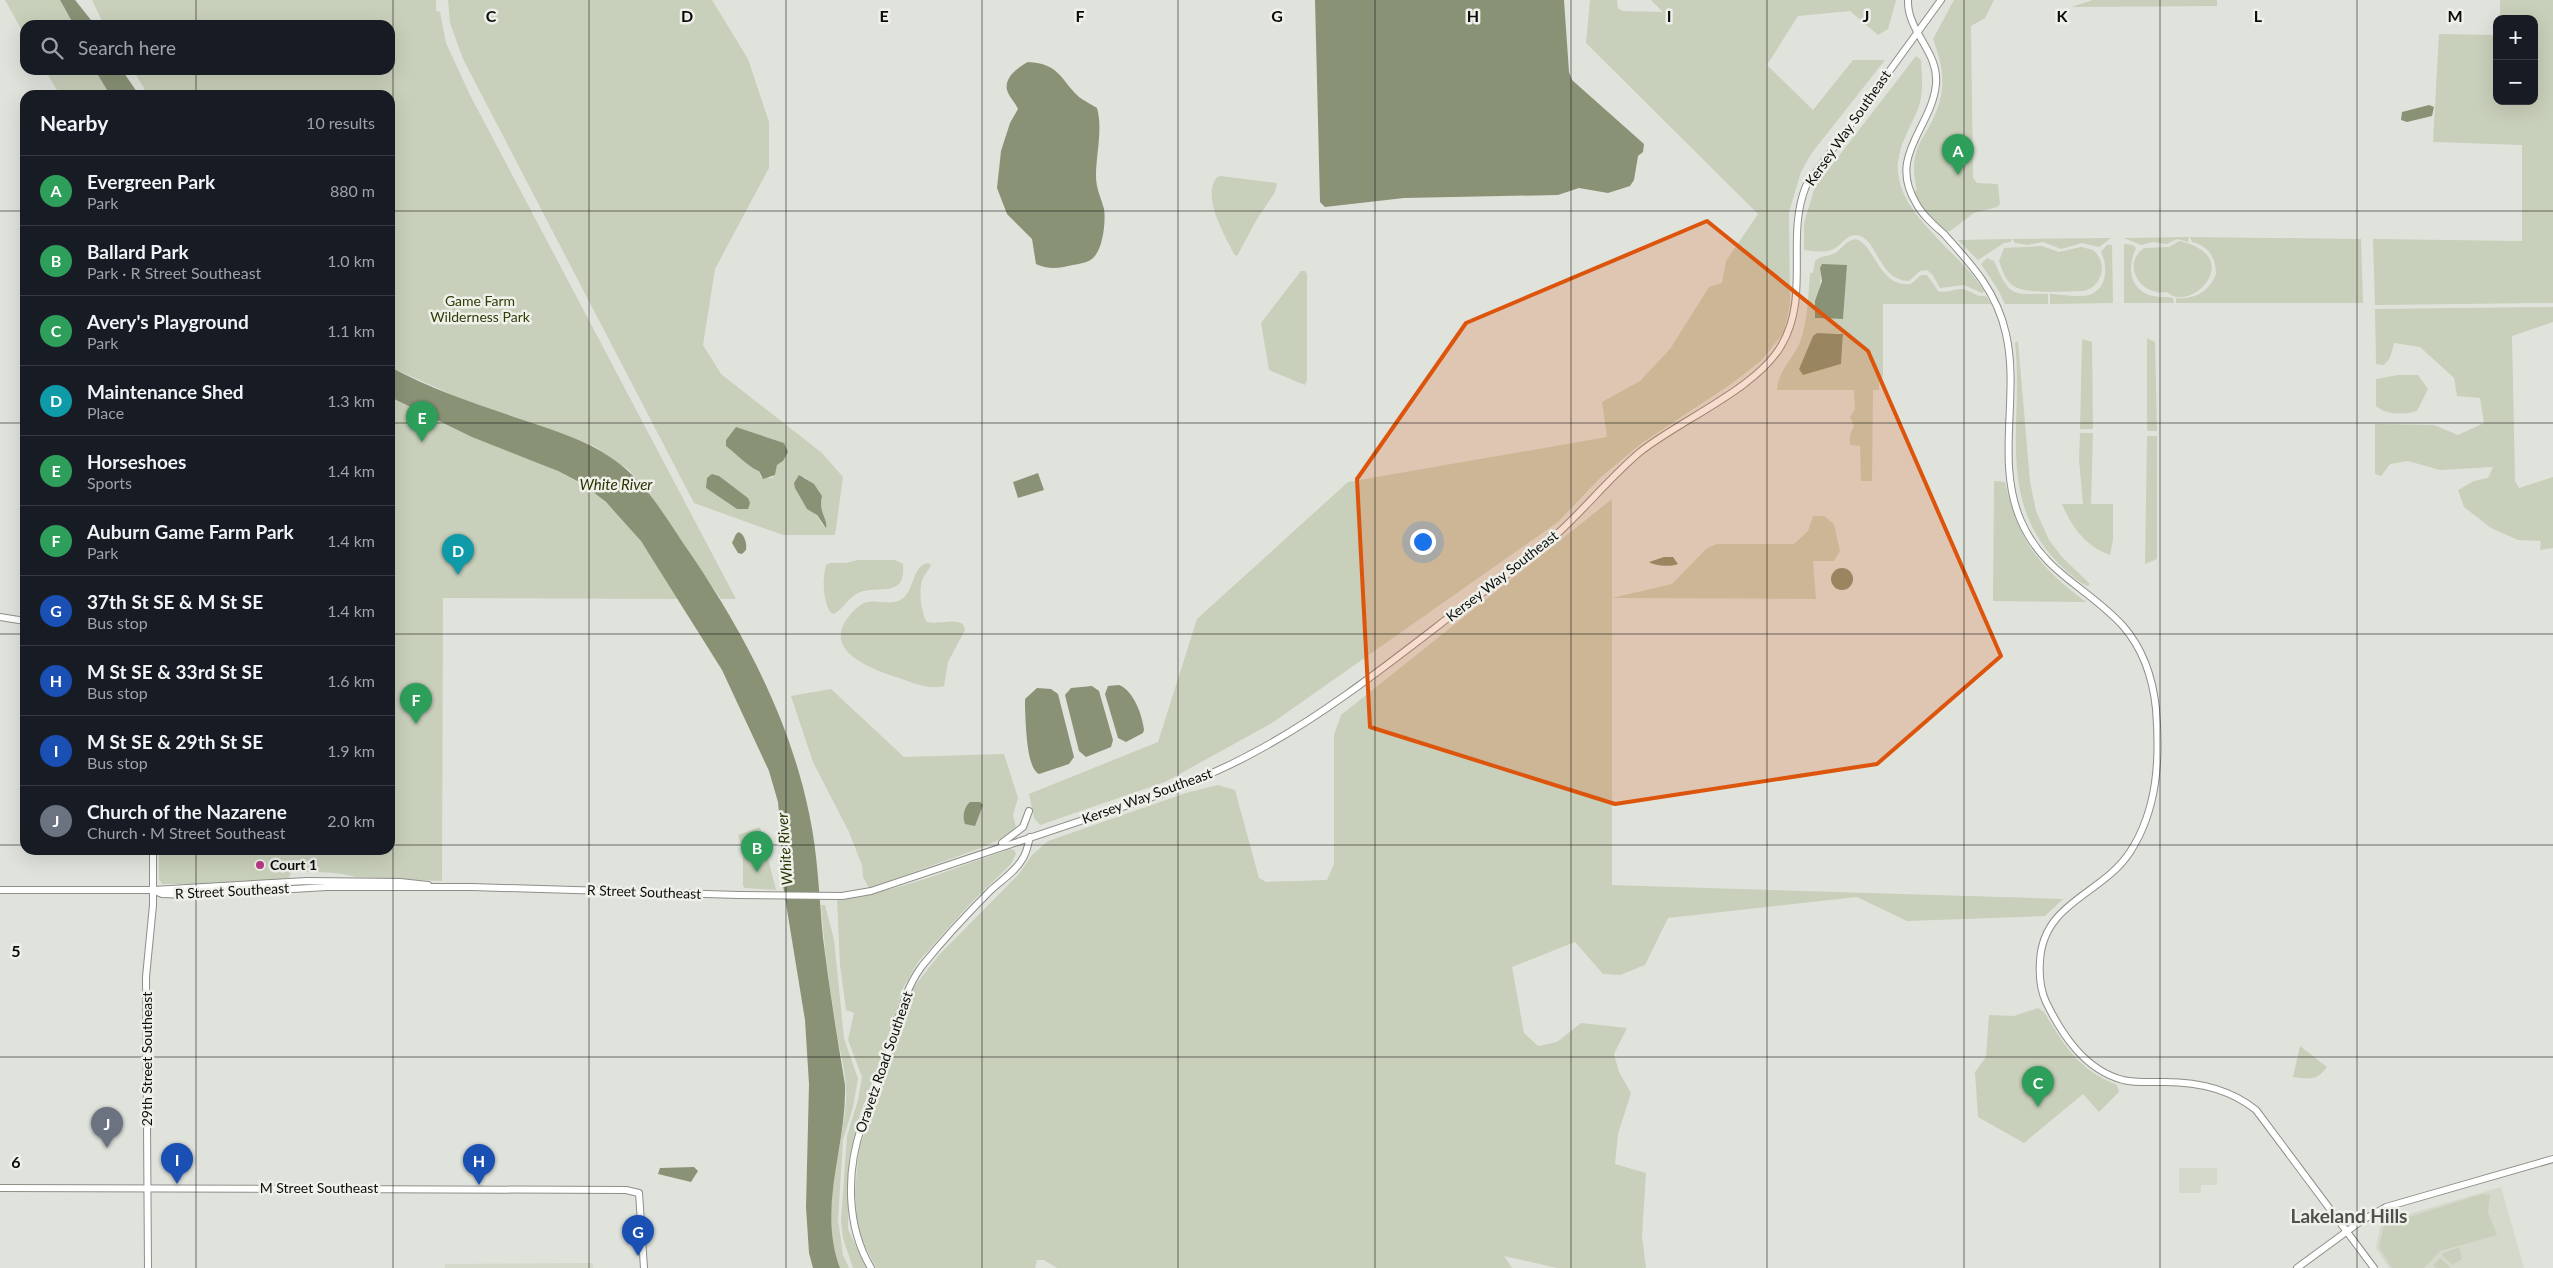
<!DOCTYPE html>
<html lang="en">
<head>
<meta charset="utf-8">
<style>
	:root { --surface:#171b24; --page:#20242c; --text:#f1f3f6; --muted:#9ea1a6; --line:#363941; --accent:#0b8043 }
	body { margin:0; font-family:Lato,sans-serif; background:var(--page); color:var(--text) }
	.controls { position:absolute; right:15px; top:15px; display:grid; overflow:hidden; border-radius:10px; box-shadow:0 5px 20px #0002 }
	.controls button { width:45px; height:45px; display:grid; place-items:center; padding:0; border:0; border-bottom:1px solid var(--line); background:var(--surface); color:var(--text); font:25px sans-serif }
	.you { position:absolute; left:1422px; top:541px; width:18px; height:18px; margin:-12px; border:4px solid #fff; border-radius:50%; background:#1a73e8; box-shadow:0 0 0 8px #1a73e833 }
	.badge { display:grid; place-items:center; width:32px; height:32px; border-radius:50%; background:var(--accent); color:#fff; font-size:16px; font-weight:700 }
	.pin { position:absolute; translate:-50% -41px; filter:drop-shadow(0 1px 2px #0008) }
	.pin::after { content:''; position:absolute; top:26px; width:18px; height:15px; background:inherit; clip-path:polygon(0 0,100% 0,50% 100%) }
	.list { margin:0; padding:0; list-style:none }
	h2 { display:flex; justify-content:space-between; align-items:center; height:65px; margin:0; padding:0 20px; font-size:21px }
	h2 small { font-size:16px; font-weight:400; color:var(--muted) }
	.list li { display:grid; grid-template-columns:32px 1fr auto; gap:15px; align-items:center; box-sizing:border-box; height:70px; padding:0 20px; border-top:1px solid var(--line) }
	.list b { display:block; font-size:19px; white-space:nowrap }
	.list p { margin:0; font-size:16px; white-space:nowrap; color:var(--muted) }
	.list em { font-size:16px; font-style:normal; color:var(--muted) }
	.icon { flex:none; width:28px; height:28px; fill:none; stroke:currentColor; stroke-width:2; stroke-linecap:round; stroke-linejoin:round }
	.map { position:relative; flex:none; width:2553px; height:1268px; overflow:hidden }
	.search { position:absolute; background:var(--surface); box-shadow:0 5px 20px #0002; left:20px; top:20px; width:375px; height:55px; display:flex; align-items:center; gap:12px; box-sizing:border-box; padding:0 18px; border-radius:15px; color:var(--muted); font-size:19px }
	.panel { position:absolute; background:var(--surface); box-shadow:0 5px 20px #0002; left:20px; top:90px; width:375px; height:765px; border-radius:15px }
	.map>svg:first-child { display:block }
</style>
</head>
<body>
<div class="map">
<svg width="2553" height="1268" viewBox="0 0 2553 1268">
	<rect width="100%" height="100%" fill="#e0e3dc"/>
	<g fill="#d4d9cb">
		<path d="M2179,1168H2217V1185H2201V1193H2179Z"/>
		<path d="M2501,1187L2524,1268H2389L2376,1248L2381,1222Z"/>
		<path d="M593,1263V1268H445V1264Z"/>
	</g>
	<g fill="#c8cfba" fill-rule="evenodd">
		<path d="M5,0H60L74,25H25V36Z"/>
		<path d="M92,0H436V11L440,12L446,43L470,95L736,599H721L646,490L630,471L594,446L464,400L390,367V95H144V88L133,70H390V25H104Z"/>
		<path d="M448,0H712L748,59L769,122V168L715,269L703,345L721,374L822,453L843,477L835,535H783L694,503L463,59L450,23ZM736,427L784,443L783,461L777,465L775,475L772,478L761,477L759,471C750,468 730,449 726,440ZM715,474L748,498L737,509L706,488ZM804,476L822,496L820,509L824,527L814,512Z"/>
		<path d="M1590,0H1617L1618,8L1622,11L1663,12L1651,0H1896L1888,29L1878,35L1850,11L1798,16L1767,65L1813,110L1853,60H1885L1811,154L1801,172L1789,212L1790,304L1784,332L1761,361L1731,384L1642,443L1601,477L1558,522L1272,723L1165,782L1040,825L1034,818L1029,794L1158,742L1197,619L1348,482L1607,437L1602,402L1640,381L1670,349L1709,287L1722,283L1726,261L1758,214L1586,43Z"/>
		<path d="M1954,0H1994L1985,18L1971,26L1973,178L1977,183L1998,184L2000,204L1997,207L1974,213L1950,231H1946L1921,206L1914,192L1917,190C1906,142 1930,139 1940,100C1946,79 1940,58 1933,39Z"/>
		<path d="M2093,0H2217V6L2071,7Z"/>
		<path d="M2500,0H2553V303L2375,305L2373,239L2522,241V145L2433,142L2439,34L2497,35V101H2534V19H2500Z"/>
		<path d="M1916,56L1921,60C1922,76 1924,93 1918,109C1911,126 1900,143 1898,162C1893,213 1960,251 1984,291L1982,293L1964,285L1940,288L1932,274L1927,270L1920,271L1909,281C1879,280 1878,242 1860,236C1847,231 1842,247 1831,250C1824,253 1811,251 1804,250V223L1815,187Z"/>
		<path d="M45,70H95L110,95H60Z"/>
		<path d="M1221,176L1277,183L1275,192L1257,219L1237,256L1234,254C1225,235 1201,197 1217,177Z"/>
		<path d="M2189,237L2188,242L2177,239L2167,244L2153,242L2141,245L2124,238Z"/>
		<path d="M2190,237L2361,239L2363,303H2176V298C2194,300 2210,291 2216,274C2216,258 2208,245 2192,242Z"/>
		<path d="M2111,238L2099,247L2082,243L2061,249L2043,242L2027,245L2015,243L2012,239Z"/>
		<path d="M1856,239C1875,245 1879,288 1911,284L1921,275H1927L1938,291C1947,294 1954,288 1963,289C1972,291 1977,298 1986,296L1991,304H1883V377H1879V390H1873L1872,481H1861L1860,446L1850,445V435L1854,426L1850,417L1855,409L1854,390H1777C1778,371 1793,359 1800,342C1808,319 1808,297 1810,273H1813L1815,261C1821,255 1828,257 1835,253C1843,248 1846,240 1856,239ZM1847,265L1843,319L1815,318C1815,299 1823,285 1820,268ZM1817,333H1840L1843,337L1841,364L1803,375L1799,369L1813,336Z"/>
		<path d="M2011,239V242L2004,243L1978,260L1958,240Z"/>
		<path d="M2179,241C2248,256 2190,315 2167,292C2142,297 2120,265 2144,248L2169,247Z"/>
		<path d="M2124,244L2132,245L2136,248C2127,267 2129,290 2153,296C2161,298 2166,296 2173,298L2174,303H2124Z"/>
		<path d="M2107,245H2112L2113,303L2050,304V294C2061,294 2078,298 2089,295C2108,289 2108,266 2101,252Z"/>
		<path d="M2042,246L2059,252L2081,247L2093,250C2109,263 2102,288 2083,291C2066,291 2024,295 2012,285C2005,280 2002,269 1999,261L2004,248Z"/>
		<path d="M1987,258L1994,261C2010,297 2010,294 2048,294V304H2005L1997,288L1981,264Z"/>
		<path d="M1301,271H1305L1307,274V381L1305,385L1269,370L1261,323Z"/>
		<path d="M2553,307V322L2512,336L2515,481L2519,488L2553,477V548L2540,550L2541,541L2518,540L2491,528L2464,507L2458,490L2474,481L2488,478L2493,467L2440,470L2408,461L2390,464L2381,476L2375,474V424L2434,425L2458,435L2484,423L2480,398L2457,396L2454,378L2420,347L2394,343L2390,358L2384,365L2376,364L2375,309Z"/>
		<path d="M2147,338L2155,342L2157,431H2147Z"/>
		<path d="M2082,339L2092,342L2093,429H2080Z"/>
		<path d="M2018,341L2030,482L2036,511L2049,540L2062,557L2090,584L2088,586C2078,583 2066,570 2058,563C1995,497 2024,423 2015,343Z"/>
		<path d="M2398,375H2418L2428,389L2417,411C2404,415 2386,415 2376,406V379Z"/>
		<path d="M390,397C423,414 456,429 490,443C530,459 572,473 605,502C636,528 657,564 678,599L443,598L442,881L356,877C335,871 313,872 291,872L289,878L219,884H162L159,879V850H390Z"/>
		<path d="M2080,433H2093L2091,504H2113V540L2110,555C2086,546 2072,528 2062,504H2083L2079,460Z"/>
		<path d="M2147,436H2157V559L2145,564Z"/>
		<path d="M1994,481L2005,482C2018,540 2038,566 2086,602L1993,601Z"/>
		<path d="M1612,499V598L1672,584L1707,548L1717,544H1794L1808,531L1813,516H1824L1834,524L1840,551L1834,561H1813L1816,599L1612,598V885L2063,899L2045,916L1907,921L1857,897L1668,918L1645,965L1620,975L1603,974L1575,942L1512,967L1524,1033L1538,1046L1557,1042L1581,1023L1627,1028L1614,1054L1619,1072L1631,1093L1618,1134L1615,1164L1646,1173L1642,1236L1646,1268H1557L1504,1256L1512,1268H1057L1044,1260H1037L1035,1268H876L858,1232L855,1193L858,1158L861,1143L889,1068L913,988L939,955L1019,874L1032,855L1048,841L1186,793L1218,785L1235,790L1259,878L1266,882L1327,880L1334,864V735L1341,715Z"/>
		<path d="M858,560H895L903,564C906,600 878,584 858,593C848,598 843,609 834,614L830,612C823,599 822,580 826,565L830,563H846Z"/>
		<path d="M928,563L931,565C929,570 925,574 923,578C918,589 921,613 927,622C939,625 952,618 963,624L965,630L948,662L944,686C928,690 914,683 899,678C864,667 814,646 858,607C871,595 889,608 902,599C914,591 912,566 928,563Z"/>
		<path d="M831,689L904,757L1004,754L1018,798L1013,815L1016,828L1005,837L978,849L869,888L863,877L862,865L849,832L813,762L791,696Z"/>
		<path d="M760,827L776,890L745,888L743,886V850L738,835Z"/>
		<path d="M1010,849L1014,850L1016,854L1011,864L968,906L918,962L902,990L882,1058L860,1114L849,1158L848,1229L866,1268H853L843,1238L841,1221L847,1136L858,1100L862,1077L848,1040L854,1013L846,1010L840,965L837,898C896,894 953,868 1010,849Z"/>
		<path d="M821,905H825L834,940L844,1038L858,1079L853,1107L843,1140L838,1220L843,1255L849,1268H840C819,1213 841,1158 846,1102C848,1077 839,1050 836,1026C829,986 824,945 821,905Z"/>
		<path d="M2038,1008L2044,1012C2066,1048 2078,1069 2117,1085L2119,1092L2099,1112L2083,1094L2024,1143L1978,1117L1975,1072L1986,1057L1989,1015L2014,1016Z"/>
		<path d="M2300,1046L2327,1067C2317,1081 2310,1079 2293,1077Z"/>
		<path d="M2482,1194L2490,1195L2488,1212L2497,1235L2440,1251L2424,1268H2392L2379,1247L2384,1225Z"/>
		<path d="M2459,1247L2462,1259L2452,1265L2441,1254Z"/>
		<path d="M2440,1258L2450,1267L2449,1268H2436L2433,1265Z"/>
	</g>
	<g fill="#899275">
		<path d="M60,0H75L95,25H74Z"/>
		<path d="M1315,0H1564L1569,72L1572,80L1644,144L1643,152L1638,156L1634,180L1630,186L1608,193L1579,188L1558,195L1404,198L1325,207L1320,202Z"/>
		<path d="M1028,62C1060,64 1059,78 1079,97C1084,101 1091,104 1097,108C1103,129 1096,154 1096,176C1096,189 1101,197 1104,209C1106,221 1103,248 1094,257C1090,262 1080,264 1073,265C1061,268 1048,270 1036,264L1032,239L1007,214L997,188L1001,151L1010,123L1018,109C1015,102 1009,97 1007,90C1004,78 1018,67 1028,62Z"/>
		<path d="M95,70H122L139,95H110Z"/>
		<path d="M2429,105L2434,107L2432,116L2407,122L2401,120L2402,112Z"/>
		<path d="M1822,264L1847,265L1843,319L1815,318V301L1822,281L1820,268Z"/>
		<path d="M1817,333L1843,334L1841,364L1803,375L1799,369L1813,336Z"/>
		<path d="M390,367C431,389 476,404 520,419C552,430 585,439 613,459C648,483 668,522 692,556C744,633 790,720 809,813C818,854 819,896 823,938C829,987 837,1036 845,1085C847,1146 817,1207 840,1268H813L809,1253L806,1207L809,1084L805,1020L782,879L781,836L778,802L769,771L722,670L641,541L606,502L581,483L558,471L472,437L390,397Z"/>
		<path d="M736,427L784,443L788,452L783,461L777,465L775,475L763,479L759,471C751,469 734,452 726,446V440Z"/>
		<path d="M1038,473L1044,490L1018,498L1013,482Z"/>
		<path d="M712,474L719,476L748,498L750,503L748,509H737L706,488L707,478Z"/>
		<path d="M799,475L814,484L822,496C818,514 828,517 826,528L817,515L807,509L795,488L794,483Z"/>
		<path d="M739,532C745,535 747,544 746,550L742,554L738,553L732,543L736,534Z"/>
		<path d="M1664,557H1673L1678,564C1672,567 1654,566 1649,562Z"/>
		<circle cx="1842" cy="579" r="11"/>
		<path d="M1119,685C1134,691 1142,715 1144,730L1143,733L1126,742L1118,738L1105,694L1108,686Z"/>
		<path d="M1092,686L1099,691L1113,740L1111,747L1086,757L1079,751L1065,695L1071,688Z"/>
		<path d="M1037,688L1051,689L1058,694L1074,757L1069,764L1039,774C1026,768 1026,722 1025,708V699Z"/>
		<path d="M970,802H980L983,805L975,826L965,824C962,816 964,807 970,802Z"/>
		<path d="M694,1167L698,1171L691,1182L658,1174L660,1168Z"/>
	</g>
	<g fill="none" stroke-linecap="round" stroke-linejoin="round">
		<g stroke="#8d8f89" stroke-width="8">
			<g id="minor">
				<path d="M1908,0C1907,32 1939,51 1936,84C1932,128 1887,155 1916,203C1922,215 1934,225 1944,234C1972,265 1997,292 2006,334C2020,395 1995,462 2021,521C2044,574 2088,587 2123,626C2143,649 2153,679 2156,709C2160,758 2158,809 2130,852C2102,895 2043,902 2040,961C2039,975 2040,989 2046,1002C2062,1035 2085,1070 2123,1080C2136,1083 2151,1082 2165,1082C2198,1082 2230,1089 2256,1110L2374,1268"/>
				<path d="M0,617L25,621"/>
				<path d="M1002,843L1023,827L1029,811"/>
				<path d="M0,890H153L307,881L400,882L428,885"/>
				<path d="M153,890L162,894L191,895L327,887H472L739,895L842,896L871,891L1161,794C1192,782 1222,770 1251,754C1320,718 1387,665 1448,618C1484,591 1523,565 1556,535C1585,509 1610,477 1640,452C1680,420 1756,389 1781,346C1811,296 1785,237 1806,186L1941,0"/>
				<path d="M0,1188L626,1190L639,1193L644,1268"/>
				<path d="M148,1268L146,977L153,905V850"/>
				<path d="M871,1268C846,1226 846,1171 862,1125C869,1103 879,1083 886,1061C897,1029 901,994 922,966C943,940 967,914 991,890C1002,880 1016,871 1023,858C1027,852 1028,844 1030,837"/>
				<path d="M2297,1268L2361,1221L2386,1207L2553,1159"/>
			</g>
		</g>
		<use href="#minor" stroke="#fff" stroke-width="6"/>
	</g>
	<path fill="#dd550c" fill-opacity="0.2" stroke="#dd550c" stroke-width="4" stroke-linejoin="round" d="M1707,221L1868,351L2001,656L1877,764L1615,804L1370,727L1357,479L1466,323Z"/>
	<path fill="none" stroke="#0c0d0b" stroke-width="1" stroke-opacity="0.55" d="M196,0V25M393,0V1268M589,0V1268M786,0V1268M982,0V1268M1178,0V1268M1375,0V1268M1571,0V1268M1767,0V1268M1964,0V1268M2160,0V1268M2357,0V1268M196,70V95M0,211H25M390,211H2553M0,423H25M390,423H2553M0,634H25M390,634H2553M0,845H25M390,845H2553M196,850V1268M0,1057H2553"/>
	<circle fill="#b83987" stroke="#eef0e9" stroke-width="2" cx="260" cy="865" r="5"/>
	<g text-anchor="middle" stroke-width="5" stroke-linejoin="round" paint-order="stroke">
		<g font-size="14" fill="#0c0d0b" stroke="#eef0e9">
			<text transform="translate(1848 128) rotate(-55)" y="5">Kersey Way Southeast</text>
			<text transform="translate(1502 576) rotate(-38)" y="5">Kersey Way Southeast</text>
			<text transform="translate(1147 796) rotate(-20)" y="5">Kersey Way Southeast</text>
			<text transform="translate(232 891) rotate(-3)" y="5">R Street Southeast</text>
			<text transform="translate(644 892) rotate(2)" y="5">R Street Southeast</text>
			<text transform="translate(147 1059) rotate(-90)" y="5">29th Street Southeast</text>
			<text transform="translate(884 1062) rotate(-71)" y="5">Oravetz Road Southeast</text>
			<text x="319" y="1193">M Street Southeast</text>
		</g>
		<g font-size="14" fill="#313d09" stroke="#eef0e9">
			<text x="480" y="306">Game Farm<tspan x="480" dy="16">Wilderness Park</tspan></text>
		</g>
		<g font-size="14" font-weight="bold" fill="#0c0d0b" stroke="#eef0e9" text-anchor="start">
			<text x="270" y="870">Court 1</text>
		</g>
		<g font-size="15" font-style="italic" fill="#273200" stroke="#eef0e9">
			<text x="616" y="490">White River</text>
			<text transform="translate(785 849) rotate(-94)" y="5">White River</text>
		</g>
		<g font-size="19" font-weight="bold" fill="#4e504a" stroke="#eef0e9">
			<text x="2349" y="1223">Lakeland Hills</text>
		</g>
	</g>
	<g font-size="16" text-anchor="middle" font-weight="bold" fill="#0c0d0b" stroke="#eef0e9" stroke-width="5" stroke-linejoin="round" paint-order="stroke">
		<text x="491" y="22">C</text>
		<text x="687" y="22">D</text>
		<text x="884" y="22">E</text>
		<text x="1080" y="22">F</text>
		<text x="1277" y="22">G</text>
		<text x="1473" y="22">H</text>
		<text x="1669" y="22">I</text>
		<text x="1866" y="22">J</text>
		<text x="2062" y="22">K</text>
		<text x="2258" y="22">L</text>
		<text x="2455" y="22">M</text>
		<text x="16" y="957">5</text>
		<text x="16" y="1168">6</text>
	</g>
</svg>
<div class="controls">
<button>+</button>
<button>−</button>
</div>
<div class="you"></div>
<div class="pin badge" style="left:1958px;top:175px;background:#2e9e5b">A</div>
<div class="pin badge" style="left:757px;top:872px;background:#2e9e5b">B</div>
<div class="pin badge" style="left:2038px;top:1107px;background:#2e9e5b">C</div>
<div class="pin badge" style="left:458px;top:575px;background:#0f9aa8">D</div>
<div class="pin badge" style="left:422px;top:442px;background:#2e9e5b">E</div>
<div class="pin badge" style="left:416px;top:724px;background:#2e9e5b">F</div>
<div class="pin badge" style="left:638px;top:1256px;background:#1a4fb4">G</div>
<div class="pin badge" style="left:479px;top:1185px;background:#1a4fb4">H</div>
<div class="pin badge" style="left:177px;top:1184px;background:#1a4fb4">I</div>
<div class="pin badge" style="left:107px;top:1148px;background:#6b7280">J</div>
<div class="search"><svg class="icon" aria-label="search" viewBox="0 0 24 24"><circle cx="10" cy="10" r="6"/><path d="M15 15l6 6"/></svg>Search here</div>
<section class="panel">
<h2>Nearby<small>10 results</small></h2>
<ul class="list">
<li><span class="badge" style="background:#2e9e5b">A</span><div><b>Evergreen Park</b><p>Park</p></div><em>880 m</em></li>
<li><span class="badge" style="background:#2e9e5b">B</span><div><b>Ballard Park</b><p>Park · R Street Southeast</p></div><em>1.0 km</em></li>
<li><span class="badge" style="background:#2e9e5b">C</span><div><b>Avery's Playground</b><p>Park</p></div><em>1.1 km</em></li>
<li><span class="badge" style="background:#0f9aa8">D</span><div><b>Maintenance Shed</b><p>Place</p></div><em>1.3 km</em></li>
<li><span class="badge" style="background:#2e9e5b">E</span><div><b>Horseshoes</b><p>Sports</p></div><em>1.4 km</em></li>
<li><span class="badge" style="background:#2e9e5b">F</span><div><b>Auburn Game Farm Park</b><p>Park</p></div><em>1.4 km</em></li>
<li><span class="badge" style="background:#1a4fb4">G</span><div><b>37th St SE &amp; M St SE</b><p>Bus stop</p></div><em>1.4 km</em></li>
<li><span class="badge" style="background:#1a4fb4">H</span><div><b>M St SE &amp; 33rd St SE</b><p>Bus stop</p></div><em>1.6 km</em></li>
<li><span class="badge" style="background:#1a4fb4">I</span><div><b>M St SE &amp; 29th St SE</b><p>Bus stop</p></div><em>1.9 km</em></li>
<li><span class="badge" style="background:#6b7280">J</span><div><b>Church of the Nazarene</b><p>Church · M Street Southeast</p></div><em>2.0 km</em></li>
</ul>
</section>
</div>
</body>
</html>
